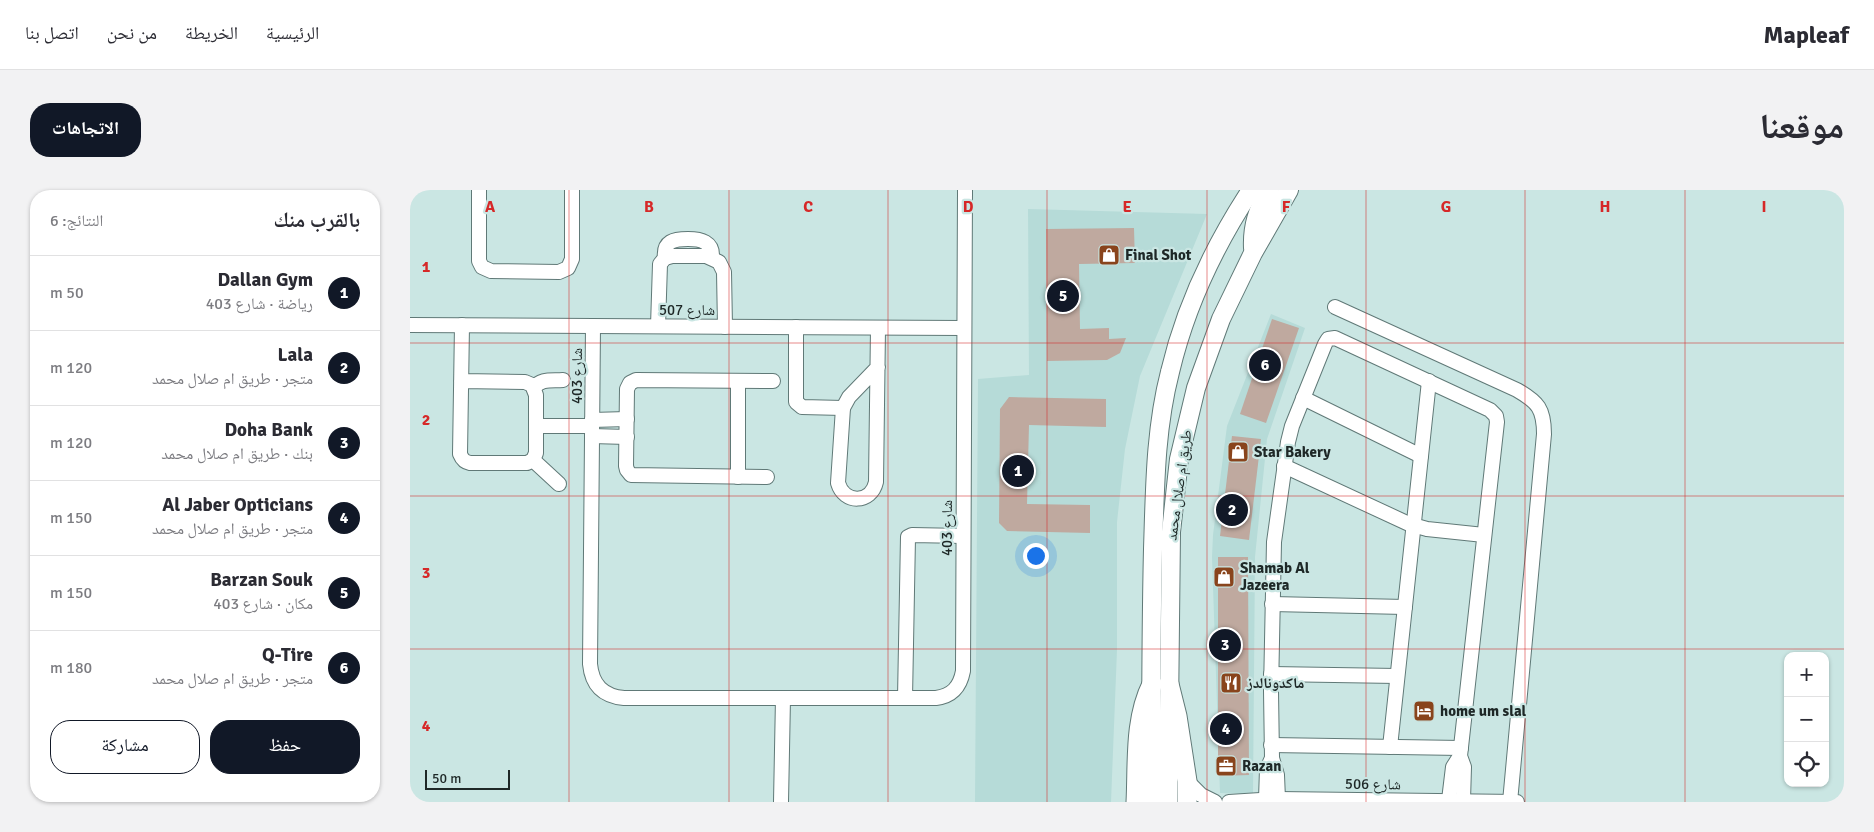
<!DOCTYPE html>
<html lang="ar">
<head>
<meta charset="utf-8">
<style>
	:root { --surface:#fff; --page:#f2f2f3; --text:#2b2b33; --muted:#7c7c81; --line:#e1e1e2; --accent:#111827 }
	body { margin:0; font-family:Signika,"Noto Naskh Arabic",sans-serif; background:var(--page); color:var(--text); direction:rtl }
	.controls { position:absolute; right:15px; bottom:15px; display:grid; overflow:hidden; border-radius:10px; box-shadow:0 1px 4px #0004 }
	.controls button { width:45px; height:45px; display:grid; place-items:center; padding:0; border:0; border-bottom:1px solid var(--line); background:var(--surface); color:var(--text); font:25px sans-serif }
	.scale { position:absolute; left:15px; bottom:12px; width:85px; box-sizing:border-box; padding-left:5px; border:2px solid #1e2827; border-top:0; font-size:14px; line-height:18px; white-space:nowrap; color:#1e2827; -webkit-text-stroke:4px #cae6e3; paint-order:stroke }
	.you { position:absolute; left:625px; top:365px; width:18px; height:18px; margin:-12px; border:4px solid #fff; border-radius:50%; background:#1a73e8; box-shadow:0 0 0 8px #1a73e833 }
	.badge { display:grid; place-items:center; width:32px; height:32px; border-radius:50%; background:var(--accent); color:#fff; font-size:16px; font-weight:700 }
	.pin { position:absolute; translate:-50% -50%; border:2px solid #fff; box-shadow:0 1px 5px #0006 }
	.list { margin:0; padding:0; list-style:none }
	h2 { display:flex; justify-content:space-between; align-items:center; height:65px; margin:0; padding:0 20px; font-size:21px }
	h2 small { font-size:16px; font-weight:400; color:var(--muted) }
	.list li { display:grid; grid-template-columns:32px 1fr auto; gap:15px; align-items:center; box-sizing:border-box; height:75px; padding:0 20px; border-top:1px solid var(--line) }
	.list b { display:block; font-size:19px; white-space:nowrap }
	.list p { margin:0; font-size:16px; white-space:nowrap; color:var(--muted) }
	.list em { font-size:16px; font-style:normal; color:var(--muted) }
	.actions { display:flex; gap:10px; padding:15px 20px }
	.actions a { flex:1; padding:11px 0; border:1px solid var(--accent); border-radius:20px; text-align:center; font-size:18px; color:var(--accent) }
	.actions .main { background:var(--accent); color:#fff }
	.icon { flex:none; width:28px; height:28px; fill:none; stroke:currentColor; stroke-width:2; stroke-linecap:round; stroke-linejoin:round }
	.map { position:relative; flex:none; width:1434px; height:612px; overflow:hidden; direction:ltr; border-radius:20px }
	header { display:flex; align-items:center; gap:30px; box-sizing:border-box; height:70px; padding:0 25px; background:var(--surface); border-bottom:1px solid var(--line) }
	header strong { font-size:24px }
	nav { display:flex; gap:28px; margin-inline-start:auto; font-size:18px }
	.intro { display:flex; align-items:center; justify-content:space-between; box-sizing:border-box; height:120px; padding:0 30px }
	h1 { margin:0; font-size:35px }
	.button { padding:12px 22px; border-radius:20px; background:var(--accent); color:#fff; font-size:18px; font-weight:700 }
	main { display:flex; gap:30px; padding:0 30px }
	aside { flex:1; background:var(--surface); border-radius:20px; box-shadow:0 1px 4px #0004 }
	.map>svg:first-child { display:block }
</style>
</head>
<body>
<header>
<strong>Mapleaf</strong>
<nav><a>الرئيسية</a><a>الخريطة</a><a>من نحن</a><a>اتصل بنا</a></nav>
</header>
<div class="intro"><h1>موقعنا</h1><a class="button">الاتجاهات</a></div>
<main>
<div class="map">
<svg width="1434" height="612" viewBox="0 0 1434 612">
	<rect width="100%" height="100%" fill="#cae6e3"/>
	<g fill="#b6dbd8">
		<path d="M618,19L797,24L730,186L715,259L707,332V460L701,612H565L568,189L619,185Z"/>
		<path d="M861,124L895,138L857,249L845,367L843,604L810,603L802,367L803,345L817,236Z"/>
	</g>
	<g fill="#bfa99f">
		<path d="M724,38L725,73L669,74L670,139L699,138V149L716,148L710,163L697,170L637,171L636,39Z"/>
		<path d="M862,129L889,138L856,233L830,224Z"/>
		<path d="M599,207L696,209V237L619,235L617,314L680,315V343L597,341L589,333L590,219Z"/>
		<path d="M822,246L851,249L839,350L810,346Z"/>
		<path d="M808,367H838L839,585L808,586Z"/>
	</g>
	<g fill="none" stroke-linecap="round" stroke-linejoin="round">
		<g stroke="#607977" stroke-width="16">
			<g id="minor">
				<path d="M69,0V71L72,77L81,81L149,82L158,78L162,69V0"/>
				<path d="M255,68C253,51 264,49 278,49C291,49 303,52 302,67"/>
				<path d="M925,117L1107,200C1128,212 1134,219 1134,244L1100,612"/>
				<path d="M0,135L554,138"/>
				<path d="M183,136L180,474C182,495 193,506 214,508H526C542,506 550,497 553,481L555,0"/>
				<path d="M248,136L250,74L255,68L262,66H296L309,72L314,82L315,137"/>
				<path d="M386,137V212L392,217L433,218"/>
				<path d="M468,177L439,207L433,218L428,293C434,314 461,314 466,292L468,138"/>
				<path d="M51,191L115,192L122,195L126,205V263L123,270L117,273H60C54,272 52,269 50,264L52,135"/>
				<path d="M328,191V287"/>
				<path d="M124,198C131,188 142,191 153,190"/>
				<path d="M893,208L1011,266"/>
				<path d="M182,230L217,229"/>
				<path d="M126,236H182"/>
				<path d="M182,246L217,247"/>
				<path d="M123,270L149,294"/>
				<path d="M874,276L999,334L1017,339L1074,345"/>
				<path d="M357,287L221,285L217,280L216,276L217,199L220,193L226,190L363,191"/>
				<path d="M862,414L995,417"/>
				<path d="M861,484L987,486"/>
				<path d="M495,508L498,347L502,345L553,346"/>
				<path d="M861,555L1051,558"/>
				<path d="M980,557L1019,191"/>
				<path d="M777,591L791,605L805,612"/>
				<path d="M856,609L857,579L862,568"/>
				<path d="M868,609L867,585L862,568L861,501L864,352L878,252L882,236L915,154L918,149L925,148L1080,220L1086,226L1087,232L1050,566L1054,577L1053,610"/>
				<path d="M1039,610L1043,577L1050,566"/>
				<path d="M371,612L373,508"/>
				<path d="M819,612L868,609L1107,612"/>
			</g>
		</g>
		<g stroke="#607977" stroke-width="20">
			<g id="tertiary">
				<path d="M843,58C842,37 848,17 860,0"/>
				<path d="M741,612C741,528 741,443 743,359C745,299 745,240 760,182C775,118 805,55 841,0"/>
				<path d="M758,612L761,342L769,269L786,198L811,129L843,63L879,0"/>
			</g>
		</g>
		<g stroke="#607977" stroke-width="21">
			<g id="secondary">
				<path d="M759,494L767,526L777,591V612"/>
				<path d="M726,612C728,573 724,530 742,494"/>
			</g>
		</g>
		<use href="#minor" stroke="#fff" stroke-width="14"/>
		<use href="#tertiary" stroke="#fff" stroke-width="18"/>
		<use href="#secondary" stroke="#fff" stroke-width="19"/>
	</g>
	<path fill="none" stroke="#d62828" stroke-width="1" stroke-opacity="0.55" d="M159,0V612M319,0V612M478,0V612M637,0V612M797,0V612M956,0V612M1115,0V612M1275,0V612M0,153H1434M0,306H1434M0,459H1434"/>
	<defs>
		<g id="shop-square" transform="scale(1.125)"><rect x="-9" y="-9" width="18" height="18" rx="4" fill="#89441c" stroke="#cae6e3"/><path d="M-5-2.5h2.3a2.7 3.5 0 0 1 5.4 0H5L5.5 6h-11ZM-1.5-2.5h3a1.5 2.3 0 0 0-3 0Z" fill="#fff"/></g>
		<g id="restaurant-square" transform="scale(1.125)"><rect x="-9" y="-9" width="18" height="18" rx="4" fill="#89441c" stroke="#cae6e3"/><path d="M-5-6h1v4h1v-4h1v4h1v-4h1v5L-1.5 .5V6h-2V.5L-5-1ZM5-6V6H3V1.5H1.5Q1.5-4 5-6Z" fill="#fff"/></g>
		<g id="hotel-square" transform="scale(1.125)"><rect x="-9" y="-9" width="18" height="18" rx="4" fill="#89441c" stroke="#cae6e3"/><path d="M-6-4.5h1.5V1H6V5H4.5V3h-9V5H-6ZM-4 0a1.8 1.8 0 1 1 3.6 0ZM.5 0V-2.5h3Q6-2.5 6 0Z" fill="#fff"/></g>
		<g id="office-square" transform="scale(1.125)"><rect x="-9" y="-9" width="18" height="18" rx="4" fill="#89441c" stroke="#cae6e3"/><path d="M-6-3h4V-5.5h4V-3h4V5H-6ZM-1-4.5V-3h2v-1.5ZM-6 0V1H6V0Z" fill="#fff"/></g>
	</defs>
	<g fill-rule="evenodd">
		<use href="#shop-square" x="699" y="65"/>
		<use href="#shop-square" x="828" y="262"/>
		<use href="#shop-square" x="814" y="387"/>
		<use href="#restaurant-square" x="821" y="493"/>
		<use href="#hotel-square" x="1014" y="521"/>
		<use href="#office-square" x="816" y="576"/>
	</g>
	<g text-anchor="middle" stroke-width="4.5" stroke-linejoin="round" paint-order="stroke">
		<g font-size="15" font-weight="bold" fill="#1e2827" stroke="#cae6e3" text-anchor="start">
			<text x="715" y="70">Final Shot</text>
			<text x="844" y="267">Star Bakery</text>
			<text x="830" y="383">Shamab Al<tspan x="830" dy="17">Jazeera</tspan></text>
			<text x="837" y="498">ماكدونالدز</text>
			<text x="1030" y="526">home um slal</text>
			<text x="832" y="581">Razan</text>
		</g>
		<g font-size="15" fill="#1e2827" stroke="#cae6e3">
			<text x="277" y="125">شارع 507</text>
			<text transform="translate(167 186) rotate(-90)" y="5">شارع 403</text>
			<text transform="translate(769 295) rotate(-82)" y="5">طريق ام صلال محمد</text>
			<text transform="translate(537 338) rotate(-90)" y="5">شارع 403</text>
			<text transform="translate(963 594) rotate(1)" y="5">شارع 506</text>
		</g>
	</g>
	<g font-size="16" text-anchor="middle" font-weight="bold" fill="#d62828" stroke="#cae6e3" stroke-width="4.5" stroke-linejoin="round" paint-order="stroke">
		<text x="80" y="22">A</text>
		<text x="239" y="22">B</text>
		<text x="398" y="22">C</text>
		<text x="558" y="22">D</text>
		<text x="717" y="22">E</text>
		<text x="876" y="22">F</text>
		<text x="1036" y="22">G</text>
		<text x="1195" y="22">H</text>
		<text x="1354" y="22">I</text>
		<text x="16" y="82">1</text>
		<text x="16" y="235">2</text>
		<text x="16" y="388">3</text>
		<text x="16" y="541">4</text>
	</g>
</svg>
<div class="controls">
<button>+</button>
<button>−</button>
<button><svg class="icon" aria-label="locate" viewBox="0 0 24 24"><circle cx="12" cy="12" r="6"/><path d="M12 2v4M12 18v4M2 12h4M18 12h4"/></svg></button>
</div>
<div class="scale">50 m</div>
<div class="you"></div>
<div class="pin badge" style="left:608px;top:281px">1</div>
<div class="pin badge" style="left:822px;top:320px">2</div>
<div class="pin badge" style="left:815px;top:455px">3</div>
<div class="pin badge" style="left:816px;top:539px">4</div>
<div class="pin badge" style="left:653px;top:106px">5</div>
<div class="pin badge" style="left:855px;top:175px">6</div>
</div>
<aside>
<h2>بالقرب منك<small>النتائج: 6</small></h2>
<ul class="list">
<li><span class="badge">1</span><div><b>Dallan Gym</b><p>رياضة · شارع 403</p></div><em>50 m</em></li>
<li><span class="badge">2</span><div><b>Lala</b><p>متجر · طريق ام صلال محمد</p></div><em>120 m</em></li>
<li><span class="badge">3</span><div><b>Doha Bank</b><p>بنك · طريق ام صلال محمد</p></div><em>120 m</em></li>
<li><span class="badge">4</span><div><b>Al Jaber Opticians</b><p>متجر · طريق ام صلال محمد</p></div><em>150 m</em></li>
<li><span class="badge">5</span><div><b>Barzan Souk</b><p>مكان · شارع 403</p></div><em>150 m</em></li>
<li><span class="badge">6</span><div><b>Q-Tire</b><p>متجر · طريق ام صلال محمد</p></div><em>180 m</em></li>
</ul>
<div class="actions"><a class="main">حفظ</a><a>مشاركة</a></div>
</aside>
</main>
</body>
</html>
